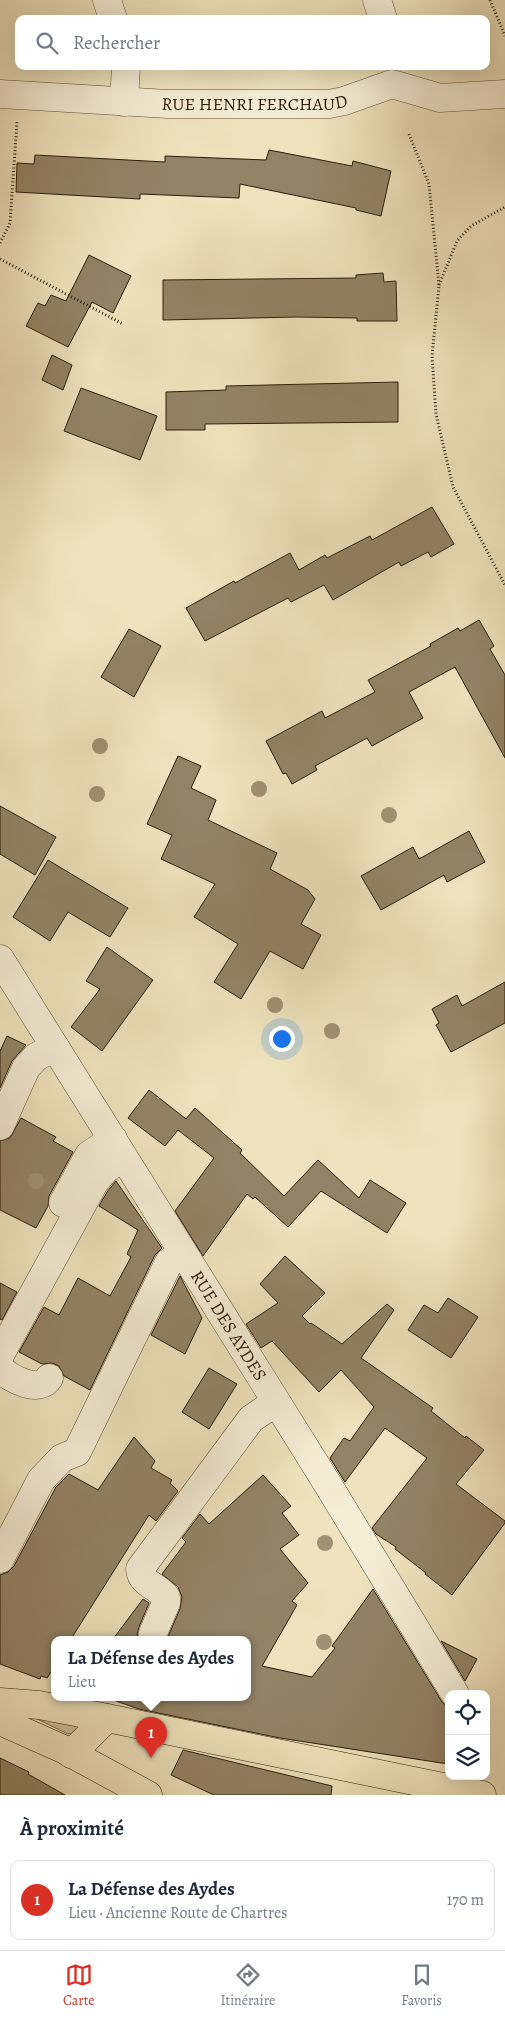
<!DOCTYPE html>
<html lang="fr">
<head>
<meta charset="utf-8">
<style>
	:root { --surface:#fff; --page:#f6f6f7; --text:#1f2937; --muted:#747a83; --line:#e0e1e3; --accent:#d93025 }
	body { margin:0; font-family:Alegreya,serif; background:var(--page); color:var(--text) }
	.controls { position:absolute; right:15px; bottom:15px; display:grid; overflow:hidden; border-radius:10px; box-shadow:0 5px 20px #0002 }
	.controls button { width:45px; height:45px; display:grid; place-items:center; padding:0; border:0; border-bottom:1px solid var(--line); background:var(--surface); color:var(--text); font:25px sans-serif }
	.you { position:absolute; left:281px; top:1038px; width:18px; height:18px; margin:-12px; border:4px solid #fff; border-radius:50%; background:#1a73e8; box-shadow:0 0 0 8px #1a73e833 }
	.badge { display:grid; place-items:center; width:32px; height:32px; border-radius:50%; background:var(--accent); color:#fff; font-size:16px; font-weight:700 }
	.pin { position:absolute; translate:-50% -41px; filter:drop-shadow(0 1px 2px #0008) }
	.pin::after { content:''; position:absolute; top:26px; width:18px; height:15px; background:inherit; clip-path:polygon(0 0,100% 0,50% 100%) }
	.popup { position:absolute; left:51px; top:1636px; width:200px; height:65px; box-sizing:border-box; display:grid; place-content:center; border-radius:10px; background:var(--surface); filter:drop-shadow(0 1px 4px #0005); font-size:16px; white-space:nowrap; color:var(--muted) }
	.popup b { font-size:19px; color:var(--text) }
	.popup::after { content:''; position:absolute; left:50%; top:100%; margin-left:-10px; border:10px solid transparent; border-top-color:var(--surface) }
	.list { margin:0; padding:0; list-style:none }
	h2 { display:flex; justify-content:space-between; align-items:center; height:65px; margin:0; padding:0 20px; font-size:21px }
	h2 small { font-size:16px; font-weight:400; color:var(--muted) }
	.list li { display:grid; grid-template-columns:32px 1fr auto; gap:15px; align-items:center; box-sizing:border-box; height:80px; margin:0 10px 10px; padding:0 10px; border:1px solid var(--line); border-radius:10px }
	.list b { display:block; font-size:19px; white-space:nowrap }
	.list p { margin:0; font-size:16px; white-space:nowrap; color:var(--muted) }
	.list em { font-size:16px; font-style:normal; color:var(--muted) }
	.icon { flex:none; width:28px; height:28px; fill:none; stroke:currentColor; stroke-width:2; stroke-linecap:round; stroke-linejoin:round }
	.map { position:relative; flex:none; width:505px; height:1795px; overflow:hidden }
	.search { position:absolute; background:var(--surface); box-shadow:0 5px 20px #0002; left:15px; right:15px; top:15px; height:55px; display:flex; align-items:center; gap:12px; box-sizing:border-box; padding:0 18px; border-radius:10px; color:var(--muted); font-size:19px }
	.sheet { height:155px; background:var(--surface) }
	nav { display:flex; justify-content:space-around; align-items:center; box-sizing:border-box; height:70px; border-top:1px solid var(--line); background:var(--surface); font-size:14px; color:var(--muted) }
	nav a { display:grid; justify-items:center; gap:2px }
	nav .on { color:var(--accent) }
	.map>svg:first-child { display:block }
</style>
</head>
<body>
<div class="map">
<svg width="505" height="1795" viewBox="0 0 505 1795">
	<rect width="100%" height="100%" fill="#eee3be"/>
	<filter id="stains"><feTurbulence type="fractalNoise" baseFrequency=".004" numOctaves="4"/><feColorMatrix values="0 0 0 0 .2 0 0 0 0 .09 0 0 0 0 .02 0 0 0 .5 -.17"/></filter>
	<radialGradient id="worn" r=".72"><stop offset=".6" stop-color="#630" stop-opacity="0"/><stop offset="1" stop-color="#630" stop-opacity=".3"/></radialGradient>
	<path fill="#cec19f" stroke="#7e6e53" d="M31,1716L87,1720L74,1733L68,1734Z"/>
	<g fill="#928366" stroke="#2f1c07">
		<path d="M269,150L352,166L353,161L391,171L381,216L356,210V208L240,184L239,198L140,194V199L16,192L17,163L34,164L35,155L165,162V156L266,160Z"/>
		<path d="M89,255L131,276L113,313L92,302L68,347L26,326L38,303L45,306L51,295L66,301Z"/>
		<path d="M383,273L384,282L396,281L397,321H357V318L297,317L163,320V280L356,278V275Z"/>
		<path d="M52,355L72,365L63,390L42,380Z"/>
		<path d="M398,382V422L205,424V430H166V392L226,390V386Z"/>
		<path d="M81,388L157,416L140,460L64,431Z"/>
		<path d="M432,507L454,544L431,557L428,552L401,566L399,562L333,600L324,585L291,602L288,598L205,641L186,608L234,581L235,583L290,553L299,570L325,555L327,558L370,536L372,540Z"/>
		<path d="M479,620L494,646L490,649L505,675V758L455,667L409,692L423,718L372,746L367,738L315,766L317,770L292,784L286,773L283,774L266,741L322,711L325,718L375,692L368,680L431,646L430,644L458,628L460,631Z"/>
		<path d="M129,629L161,646L134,697L101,677Z"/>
		<path d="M178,756L201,766L191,788L216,800L208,820L277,853L270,869L308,890L315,899L301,924L321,935L303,969L270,951L241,999L214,982L238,944L194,917L215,884L161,859L172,835L147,824Z"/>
		<path d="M0,806L56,837L35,875L0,854Z"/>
		<path d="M469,831L485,862L447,882L444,875L381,910L361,876L413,847L419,859Z"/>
		<path d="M48,860L128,908L110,937L68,912L50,941L13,917Z"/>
		<path d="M107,947L153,980L102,1051L71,1027L100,989L86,981Z"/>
		<path d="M505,982V1023L451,1052L436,1025L439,1023L432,1009L457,995L462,1006Z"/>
		<path d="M7,1036L26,1045L12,1061L0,1088V1051Z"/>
		<path d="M149,1090L186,1119L195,1108L242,1150L240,1153L284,1196L318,1160L359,1198L370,1180L406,1203L387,1233L321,1191L288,1227L255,1197L253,1199L247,1194L203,1256L175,1211L214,1158L178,1130L165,1146L128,1118Z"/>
		<path d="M21,1118L56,1137L53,1141L73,1152L49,1196L48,1206L36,1228L0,1210V1141L10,1138Z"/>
		<path d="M116,1181L162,1248L155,1255L90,1390L64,1376L59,1366L52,1363L42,1364L19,1352L44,1307L59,1315L78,1278L110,1296L131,1257L127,1254L138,1230L99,1206L107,1192Z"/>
		<path d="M285,1256L325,1293L302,1316L310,1324L311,1323L342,1344L387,1304L394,1310L361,1358L433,1408L431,1411L465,1438L466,1436L484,1450L456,1484L505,1521V1523L452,1595L425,1574L426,1573L395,1549L396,1547L376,1534L372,1528L427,1458L385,1428L345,1482L330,1458L344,1438L350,1441L374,1407L341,1370L319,1392L272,1341L261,1348L246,1324L278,1303L260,1284Z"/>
		<path d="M180,1276L202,1318L185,1354L151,1335Z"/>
		<path d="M0,1283L17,1292L2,1320L0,1319Z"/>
		<path d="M448,1298L478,1317L451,1358L408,1330L424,1305L438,1313Z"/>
		<path d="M209,1368L237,1384L209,1429L182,1412Z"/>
		<path d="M134,1437L155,1461L151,1468L172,1480L170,1483L178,1491L156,1521L149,1515L71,1639H55V1666L47,1678L41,1676L40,1679L0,1664V1575L8,1572L14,1566L56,1487L69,1474L98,1490Z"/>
		<path d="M263,1475L291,1506L282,1513L299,1535L280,1549L308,1583L292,1601L297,1605L262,1666L312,1677L335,1648L332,1646L373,1589L442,1702L449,1708L446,1715L449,1716L448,1764L280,1738L139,1709L116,1701L117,1697H247V1639H167L180,1609L182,1597L178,1587L162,1574L186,1542L182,1538L200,1514L209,1524Z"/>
		<path d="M143,1599L149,1603L139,1627L137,1634L139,1639H113Z"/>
		<path d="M441,1641L477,1659L465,1681Z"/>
		<path d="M183,1750L332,1786L331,1795H214L171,1775Z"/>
		<path d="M0,1758L29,1772L28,1774L65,1795H0Z"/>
	</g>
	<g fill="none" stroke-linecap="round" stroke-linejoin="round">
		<g stroke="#5f4e35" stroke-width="29">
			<g id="minor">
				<path d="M107,0L113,19"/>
				<path d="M377,0L383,19"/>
				<path id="s1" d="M0,94L168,104H329L344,101L392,84L440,98L505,94"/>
				<path d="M124,102L126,66"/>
				<path id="s2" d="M0,959L327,1483L455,1694"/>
				<path d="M0,1126L26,1068L36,1057L55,1047"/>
				<path d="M63,1203L89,1155L113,1139"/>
				<path d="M0,1355L94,1183L106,1169L123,1157"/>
				<path d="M0,1368C9,1379 40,1394 49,1378"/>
				<path d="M0,1559L41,1480L62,1458L77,1452L169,1262L184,1255"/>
				<path d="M153,1633L166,1603V1597C158,1586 141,1584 140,1569L251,1419L276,1402"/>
			</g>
		</g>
		<g stroke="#2f1c07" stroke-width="29">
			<g id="major">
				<path d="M0,1702L39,1705L107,1718L482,1795"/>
				<path d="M0,1721L63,1749L148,1795"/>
				<path d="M71,1754L107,1718"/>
			</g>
		</g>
		<g stroke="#2f1c07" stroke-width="3" stroke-dasharray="1 2.5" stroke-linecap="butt">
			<path d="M490,0L505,36"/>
			<path d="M409,134L429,184L439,286L432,356L436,414L453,487L505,585"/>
			<path d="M0,243L10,223L17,122"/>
			<path d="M0,259L123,324"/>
			<path d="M439,285L457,241L471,226L505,207"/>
		</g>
		<use href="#minor" stroke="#f4edd5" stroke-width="28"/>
		<use href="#major" stroke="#eee3be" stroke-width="28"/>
	</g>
	<g fill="#9f9173">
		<circle cx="100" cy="746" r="8"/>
		<circle cx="259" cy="789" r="8"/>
		<circle cx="97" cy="794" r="8"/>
		<circle cx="389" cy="815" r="8"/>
		<circle cx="275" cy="1005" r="8"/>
		<circle cx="332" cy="1031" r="8"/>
		<circle cx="36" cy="1181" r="8"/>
		<circle cx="325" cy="1543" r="8"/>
		<circle cx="324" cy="1642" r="8"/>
	</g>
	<g text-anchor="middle" stroke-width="4.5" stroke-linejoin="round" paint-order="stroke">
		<g font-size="18" fill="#2f1c07" stroke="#f4edd5">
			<text dy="6" stroke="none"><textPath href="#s1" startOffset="255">RUE HENRI FERCHAUD</textPath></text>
			<text dy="6" stroke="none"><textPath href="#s2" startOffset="432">RUE DES AYDES</textPath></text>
		</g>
	</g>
	<rect width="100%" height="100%" filter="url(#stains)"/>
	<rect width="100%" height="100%" fill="url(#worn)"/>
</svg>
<div class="controls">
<button><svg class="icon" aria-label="locate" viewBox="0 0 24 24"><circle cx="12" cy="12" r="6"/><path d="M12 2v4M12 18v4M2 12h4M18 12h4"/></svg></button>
<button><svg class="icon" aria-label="layers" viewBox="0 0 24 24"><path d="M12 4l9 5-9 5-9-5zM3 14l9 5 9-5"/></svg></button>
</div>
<div class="you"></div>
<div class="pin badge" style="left:151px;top:1758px">1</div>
<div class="popup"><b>La Défense des Aydes</b>Lieu</div>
<div class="search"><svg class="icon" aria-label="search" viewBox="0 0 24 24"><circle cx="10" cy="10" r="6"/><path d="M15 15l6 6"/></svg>Rechercher</div>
</div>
<section class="sheet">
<h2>À proximité<small></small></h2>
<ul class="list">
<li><span class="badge">1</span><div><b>La Défense des Aydes</b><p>Lieu · Ancienne Route de Chartres</p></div><em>170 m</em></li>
</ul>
</section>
<nav>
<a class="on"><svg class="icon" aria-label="map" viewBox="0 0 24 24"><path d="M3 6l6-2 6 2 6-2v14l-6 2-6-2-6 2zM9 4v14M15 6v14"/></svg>Carte</a>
<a><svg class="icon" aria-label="directions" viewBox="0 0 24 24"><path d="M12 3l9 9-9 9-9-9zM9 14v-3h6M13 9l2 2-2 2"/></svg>Itinéraire</a>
<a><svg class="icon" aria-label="saved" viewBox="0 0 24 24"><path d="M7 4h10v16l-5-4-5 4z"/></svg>Favoris</a>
</nav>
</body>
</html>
